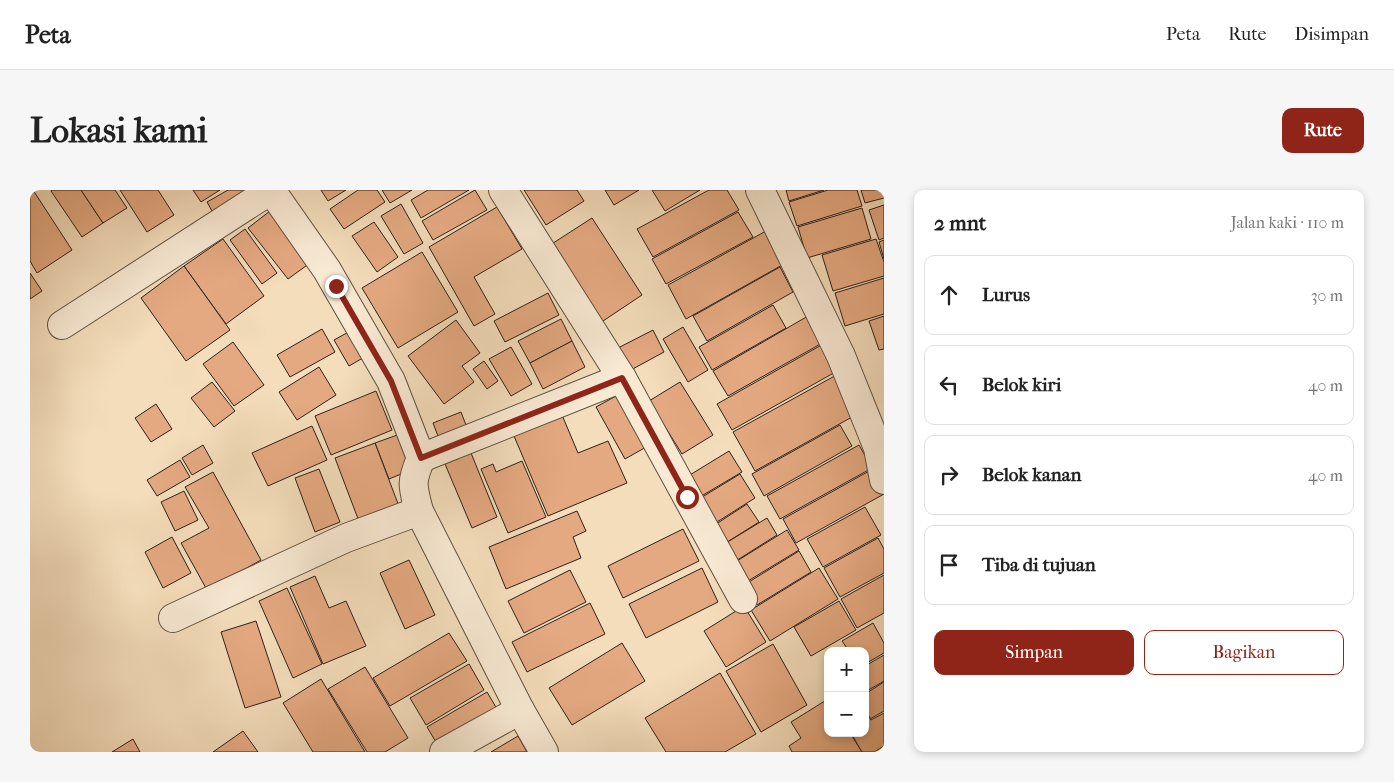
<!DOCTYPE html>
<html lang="id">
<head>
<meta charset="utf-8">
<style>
	:root { --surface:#fff; --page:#f6f6f6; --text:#222; --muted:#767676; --line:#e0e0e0; --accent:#8f2418 }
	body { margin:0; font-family:"IM FELL French Canon",serif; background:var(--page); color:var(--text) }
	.controls { position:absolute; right:15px; bottom:15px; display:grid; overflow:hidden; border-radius:10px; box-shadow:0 2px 8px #0003 }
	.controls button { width:45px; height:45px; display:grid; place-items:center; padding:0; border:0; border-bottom:1px solid var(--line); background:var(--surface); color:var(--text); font:25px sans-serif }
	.stop { position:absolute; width:15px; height:15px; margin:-11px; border:4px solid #8f2418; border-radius:50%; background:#fff }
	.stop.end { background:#8f2418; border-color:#fff; box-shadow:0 1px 5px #0008 }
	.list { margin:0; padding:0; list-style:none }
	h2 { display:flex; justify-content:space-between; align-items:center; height:65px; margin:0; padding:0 20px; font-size:21px }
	h2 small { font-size:16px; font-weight:400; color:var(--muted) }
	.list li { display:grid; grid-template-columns:32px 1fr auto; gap:15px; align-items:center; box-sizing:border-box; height:80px; margin:0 10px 10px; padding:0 10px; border:1px solid var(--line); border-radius:10px }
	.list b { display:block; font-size:19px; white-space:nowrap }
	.list em { font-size:16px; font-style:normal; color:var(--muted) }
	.actions { display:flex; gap:10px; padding:15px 20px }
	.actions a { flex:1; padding:11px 0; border:1px solid var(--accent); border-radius:10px; text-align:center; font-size:18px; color:var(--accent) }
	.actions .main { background:var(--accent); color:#fff }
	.icon { flex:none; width:28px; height:28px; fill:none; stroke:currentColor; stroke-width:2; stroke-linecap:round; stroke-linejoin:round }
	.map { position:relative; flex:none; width:854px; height:562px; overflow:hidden; border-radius:10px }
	header { display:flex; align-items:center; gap:30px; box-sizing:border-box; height:70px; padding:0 25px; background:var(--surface); border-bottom:1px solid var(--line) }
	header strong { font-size:24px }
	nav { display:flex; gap:28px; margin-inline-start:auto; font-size:18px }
	.intro { display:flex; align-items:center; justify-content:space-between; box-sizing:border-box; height:120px; padding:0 30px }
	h1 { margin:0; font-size:35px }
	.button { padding:12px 22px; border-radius:10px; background:var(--accent); color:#fff; font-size:18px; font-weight:700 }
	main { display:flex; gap:30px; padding:0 30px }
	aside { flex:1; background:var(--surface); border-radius:10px; box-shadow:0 2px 8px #0003 }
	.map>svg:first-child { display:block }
</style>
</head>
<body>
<header>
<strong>Peta</strong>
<nav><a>Peta</a><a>Rute</a><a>Disimpan</a></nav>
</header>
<div class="intro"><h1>Lokasi kami</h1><a class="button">Rute</a></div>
<main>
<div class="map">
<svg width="854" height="562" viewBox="0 0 854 562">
	<rect width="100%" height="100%" fill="#f4ddbb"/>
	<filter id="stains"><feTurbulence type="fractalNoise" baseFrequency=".004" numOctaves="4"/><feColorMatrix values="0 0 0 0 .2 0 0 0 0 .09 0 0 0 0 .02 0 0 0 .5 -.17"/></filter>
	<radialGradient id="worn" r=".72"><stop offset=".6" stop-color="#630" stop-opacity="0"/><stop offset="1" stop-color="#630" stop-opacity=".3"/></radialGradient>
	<g fill="#e5a981" stroke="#2c211a">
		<path d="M0,0H3L42,60L7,83L0,71Z"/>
		<path d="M22,0H51L73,33L52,47L21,1Z"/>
		<path d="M51,0H85L97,18L73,33Z"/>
		<path d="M90,0H128L144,25L117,42Z"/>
		<path d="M163,0H190L171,12Z"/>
		<path d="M198,0H237L187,30L177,12Z"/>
		<path d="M291,0H316L298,11Z"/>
		<path d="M328,0H347L355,12L314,39L300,19Z"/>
		<path d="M352,0H382L360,13Z"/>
		<path d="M398,0H439L391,28L381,10Z"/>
		<path d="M445,0L457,20L403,50L392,31Z"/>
		<path d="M494,0H547L554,11L516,35Z"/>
		<path d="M575,0H609L584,15Z"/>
		<path d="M622,0H670L635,21Z"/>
		<path d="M679,0H697L709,20L623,67L607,39Z"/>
		<path d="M756,0H794L759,11Z"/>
		<path d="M798,0H827L832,16L767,36L759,12Z"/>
		<path d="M831,0H854V8L835,13Z"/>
		<path d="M371,14L393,53L374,64L351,26Z"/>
		<path d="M854,15V48L849,50L839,20Z"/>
		<path d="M467,17L492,59L444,87L465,124L444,136L399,57Z"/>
		<path d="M832,18L841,49L777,68L768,37Z"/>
		<path d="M240,21L280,73L258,89L218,38Z"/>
		<path d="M708,22L723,47L636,94L622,69Z"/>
		<path d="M562,28L612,105L567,135L517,57Z"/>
		<path d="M344,32L368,67L347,82L322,46Z"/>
		<path d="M215,39L247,83L232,94L200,50Z"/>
		<path d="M736,41L754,74L656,129L638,95Z"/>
		<path d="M193,49L234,106L196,134L154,76Z"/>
		<path d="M846,49L854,72V86L803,101L792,65Z"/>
		<path d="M854,50V69L849,52Z"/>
		<path d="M392,62L428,122L368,158L332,98Z"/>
		<path d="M154,76L200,140L156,171L111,108Z"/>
		<path d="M750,77L763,102L677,151L663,126Z"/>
		<path d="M0,83L12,101L0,109Z"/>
		<path d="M854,88V124L815,136L805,103Z"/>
		<path d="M518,103L529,125L475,152L464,131Z"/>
		<path d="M743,115L756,138L682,180L669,157Z"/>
		<path d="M778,126L794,152L698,206L683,181Z"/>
		<path d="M854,126V159L849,160L839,131Z"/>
		<path d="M531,129L542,151L500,173L488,151Z"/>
		<path d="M426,130L450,163L432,176L444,192L414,214L378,166Z"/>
		<path d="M653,137L678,180L658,192L633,149Z"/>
		<path d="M292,139L305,162L260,187L247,165Z"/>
		<path d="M324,139L338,165L319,176L304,150Z"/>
		<path d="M623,140L634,162L599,181L588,158Z"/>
		<path d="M542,151L555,177L513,199L500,173Z"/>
		<path d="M203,152L234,195L204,216L173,174Z"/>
		<path d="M795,153L809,180L702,240L687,214Z"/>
		<path d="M481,157L502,194L481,206L459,169Z"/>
		<path d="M454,171L468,191L457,199L443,179Z"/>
		<path d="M289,177L306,205L267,230L249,202Z"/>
		<path d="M810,183L831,222L725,281L703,242Z"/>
		<path d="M182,192L205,221L184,237L161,208Z"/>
		<path d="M650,192L683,245L652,264L619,211Z"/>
		<path d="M597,200L625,252L595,269L566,217Z"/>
		<path d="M346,201L362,240L301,265L285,226Z"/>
		<path d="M126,214L142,239L121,252L105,228Z"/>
		<path d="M431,222L439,243L411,254L403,233Z"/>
		<path d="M532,225L548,263L578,251L597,293L518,326L484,246Z"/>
		<path d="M810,235L822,256L734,306L722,284Z"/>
		<path d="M282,236L297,270L238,296L222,263Z"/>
		<path d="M370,244L383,279L359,289L345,253Z"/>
		<path d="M345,253L370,319L330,334L305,268Z"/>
		<path d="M173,255L183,273L162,285L152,268Z"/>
		<path d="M829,255L842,278L750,329L737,306Z"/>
		<path d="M699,261L712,282L663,311L650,291Z"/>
		<path d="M441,263L467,327L442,338L415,274Z"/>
		<path d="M150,270L160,287L127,306L117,290Z"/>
		<path d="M492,271L516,327L478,343L451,279L463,274L466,282Z"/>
		<path d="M289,279L310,332L285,342L265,288Z"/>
		<path d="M841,280L854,304L766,353L753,329Z"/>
		<path d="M183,282L231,370L177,400L151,353L179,338L155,297Z"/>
		<path d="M710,284L725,308L679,337L664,312Z"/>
		<path d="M154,301L168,330L145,341L131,312Z"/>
		<path d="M717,314L729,332L691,356L680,338Z"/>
		<path d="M835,317L851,345L793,377L777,349Z"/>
		<path d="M547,321L556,341L543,347L551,368L476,399L459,357Z"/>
		<path d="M737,328L747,345L701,374L691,356Z"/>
		<path d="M653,339L669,371L593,408L578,376Z"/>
		<path d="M757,340L769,360L713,394L702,374Z"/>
		<path d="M142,347L161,383L133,398L115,362Z"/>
		<path d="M848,348L854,359V383L810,407L794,378Z"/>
		<path d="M769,361L781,382L727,415L714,395Z"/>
		<path d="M379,370L405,425L375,439L350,383Z"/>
		<path d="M672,378L688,412L616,448L599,414Z"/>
		<path d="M789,378L808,409L740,451L721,420Z"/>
		<path d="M540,380L556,412L494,443L478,411Z"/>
		<path d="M854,385V423L827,438L811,409Z"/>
		<path d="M285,386L299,418L316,411L336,456L293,474L260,397Z"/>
		<path d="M257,398L292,474L263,488L229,411Z"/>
		<path d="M809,411L826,440L781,466L764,437Z"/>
		<path d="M560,413L575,444L497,482L482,452Z"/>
		<path d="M714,416L736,452L696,477L674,441Z"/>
		<path d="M226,431L251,507L215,518L191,442Z"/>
		<path d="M843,433L854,453V463L835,474V461H819L812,451Z"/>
		<path d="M419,443L437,471L360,516L343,488Z"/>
		<path d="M592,453L615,491L542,535L519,498Z"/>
		<path d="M743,454L777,515L731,542L696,481Z"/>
		<path d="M854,465V491L835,502V476Z"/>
		<path d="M439,474L454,500L396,535L380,508Z"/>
		<path d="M335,477L378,548L355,562H337L298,499Z"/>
		<path d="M690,483L726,544L695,562H636L615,528Z"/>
		<path d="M291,489L335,562H283L253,513Z"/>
		<path d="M854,492V521L840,529L835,520V504Z"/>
		<path d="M457,502L470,524L410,559L397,537Z"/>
		<path d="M798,509V543H820L832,562H762L759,556L771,548L761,532Z"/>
		<path d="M836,521L841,530L854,523V556L844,562H832L821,543H835Z"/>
		<path d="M213,541L228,562H183Z"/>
		<path d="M488,546L497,562H461Z"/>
		<path d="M103,549L110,562H82Z"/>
	</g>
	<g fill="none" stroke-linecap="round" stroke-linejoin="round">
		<g stroke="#5e5042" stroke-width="30">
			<g id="minor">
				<path d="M241,0L297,80L361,191L391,268C381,292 382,295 389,321L490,520L514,562"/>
				<path d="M730,0L811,166L848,258L854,290"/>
				<path d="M32,135L241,0"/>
				<path d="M592,188L713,409"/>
				<path d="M391,268L592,188L473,0"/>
				<path d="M143,428L316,348L389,321"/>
				<path d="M414,562L490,520"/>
			</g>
		</g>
		<use href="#minor" stroke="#f8e9d3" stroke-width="28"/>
	</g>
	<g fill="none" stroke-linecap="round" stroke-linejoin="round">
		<path stroke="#8f2418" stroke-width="6" d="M306,96L361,191L391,268L592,188L657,307"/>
	</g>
	<rect width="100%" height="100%" filter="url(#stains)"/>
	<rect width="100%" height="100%" fill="url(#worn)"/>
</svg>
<div class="controls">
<button>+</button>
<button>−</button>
</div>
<div class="stop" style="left:657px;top:307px"></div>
<div class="stop end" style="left:306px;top:96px"></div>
</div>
<aside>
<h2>2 mnt<small>Jalan kaki · 110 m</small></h2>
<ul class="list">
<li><svg class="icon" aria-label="ahead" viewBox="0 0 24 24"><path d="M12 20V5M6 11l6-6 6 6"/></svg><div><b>Lurus</b></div><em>30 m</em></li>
<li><svg class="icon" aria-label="left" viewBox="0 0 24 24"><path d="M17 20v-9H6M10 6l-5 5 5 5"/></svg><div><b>Belok kiri</b></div><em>40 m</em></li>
<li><svg class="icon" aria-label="right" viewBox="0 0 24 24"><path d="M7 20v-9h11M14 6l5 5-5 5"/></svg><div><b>Belok kanan</b></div><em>40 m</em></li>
<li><svg class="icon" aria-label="arrive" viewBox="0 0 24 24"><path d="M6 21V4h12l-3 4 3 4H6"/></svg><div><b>Tiba di tujuan</b></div></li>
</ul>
<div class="actions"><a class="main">Simpan</a><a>Bagikan</a></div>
</aside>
</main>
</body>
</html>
